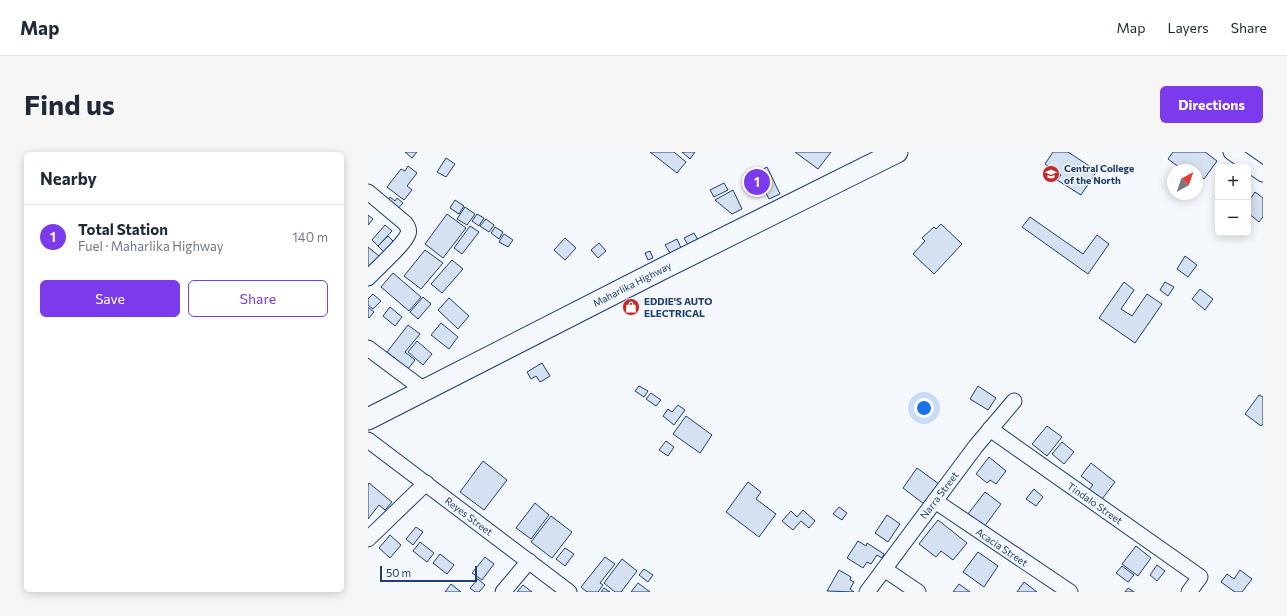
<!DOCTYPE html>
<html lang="en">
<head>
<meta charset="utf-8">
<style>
	:root { --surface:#fff; --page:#f6f6f7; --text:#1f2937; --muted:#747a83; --line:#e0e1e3; --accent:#7c3aed }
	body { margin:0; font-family:Commissioner,sans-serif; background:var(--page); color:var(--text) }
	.controls { position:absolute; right:12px; top:12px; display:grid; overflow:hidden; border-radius:6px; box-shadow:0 2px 10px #0003 }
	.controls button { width:36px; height:36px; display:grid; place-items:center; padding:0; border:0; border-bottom:1px solid var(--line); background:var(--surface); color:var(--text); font:20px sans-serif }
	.compass { position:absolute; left:799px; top:12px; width:36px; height:36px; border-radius:50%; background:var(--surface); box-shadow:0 2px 10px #0003; rotate:40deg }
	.scale { position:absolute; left:12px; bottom:10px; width:97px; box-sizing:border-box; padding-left:4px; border:2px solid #1d3f73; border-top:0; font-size:11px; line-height:14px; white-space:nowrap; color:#1d3f73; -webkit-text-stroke:3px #f4f7fb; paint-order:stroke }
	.you { position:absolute; left:556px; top:256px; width:14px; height:14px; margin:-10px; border:3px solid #fff; border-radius:50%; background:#1a73e8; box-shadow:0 0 0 6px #1a73e833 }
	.badge { display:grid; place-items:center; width:26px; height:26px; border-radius:50%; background:var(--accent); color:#fff; font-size:13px; font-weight:700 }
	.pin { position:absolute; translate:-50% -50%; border:2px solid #fff; box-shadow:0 1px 4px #0006 }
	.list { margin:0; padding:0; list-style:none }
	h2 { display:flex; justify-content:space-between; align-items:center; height:52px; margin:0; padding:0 16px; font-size:17px }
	h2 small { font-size:13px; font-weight:400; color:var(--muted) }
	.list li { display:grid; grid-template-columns:26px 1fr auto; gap:12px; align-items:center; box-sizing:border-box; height:64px; padding:0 16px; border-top:1px solid var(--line) }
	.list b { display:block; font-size:15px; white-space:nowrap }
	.list p { margin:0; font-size:13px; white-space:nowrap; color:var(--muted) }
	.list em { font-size:13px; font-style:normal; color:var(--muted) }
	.actions { display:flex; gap:8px; padding:12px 16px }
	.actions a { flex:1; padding:9px 0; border:1px solid var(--accent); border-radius:6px; text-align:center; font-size:14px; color:var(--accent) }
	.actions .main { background:var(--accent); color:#fff }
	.map { position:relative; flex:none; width:895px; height:440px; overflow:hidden; border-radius:6px }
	header { display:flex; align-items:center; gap:24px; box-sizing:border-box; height:56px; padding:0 20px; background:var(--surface); border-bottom:1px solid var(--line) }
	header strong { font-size:19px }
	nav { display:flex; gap:22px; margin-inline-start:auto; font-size:14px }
	.intro { display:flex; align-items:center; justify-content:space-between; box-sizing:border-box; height:96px; padding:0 24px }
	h1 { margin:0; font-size:28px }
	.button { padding:10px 18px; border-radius:6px; background:var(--accent); color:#fff; font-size:14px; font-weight:700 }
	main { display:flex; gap:24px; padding:0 24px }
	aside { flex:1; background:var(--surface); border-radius:6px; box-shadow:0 2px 10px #0003 }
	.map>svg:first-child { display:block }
</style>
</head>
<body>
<header>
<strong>Map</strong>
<nav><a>Map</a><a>Layers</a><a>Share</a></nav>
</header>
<div class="intro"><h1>Find us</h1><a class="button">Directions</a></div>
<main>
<aside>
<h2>Nearby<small></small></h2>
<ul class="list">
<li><span class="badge">1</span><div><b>Total Station</b><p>Fuel · Maharlika Highway</p></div><em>140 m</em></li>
</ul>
<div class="actions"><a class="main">Save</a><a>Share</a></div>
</aside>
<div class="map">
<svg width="895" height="440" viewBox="0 0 895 440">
	<rect width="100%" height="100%" fill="#f4f7fb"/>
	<g fill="#d5e0f0" stroke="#1d3f73">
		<path d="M37,0H49L44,6Z"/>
		<path d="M282,0H306L318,10L309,21Z"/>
		<path d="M314,0H327L322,7Z"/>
		<path d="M427,0H463L450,17Z"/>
		<path d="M685,0H700L729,19L713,43L689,28L693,23L677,12Z"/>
		<path d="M805,0H837L849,9L836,27L829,22V18H815L800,7Z"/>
		<path d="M78,6L87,12L78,25L69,20Z"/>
		<path d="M40,14L49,21L39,34L44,38L36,48L19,35L33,17L37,19Z"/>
		<path d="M399,15L412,42L401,47L388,21Z"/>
		<path d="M356,31L360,38L346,45L342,38Z"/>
		<path d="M365,38L374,57L364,62L347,48Z"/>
		<path d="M887,40L895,46V65L891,70L880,61V50Z"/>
		<path d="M22,45L27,49L29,46L35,51L27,60L17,51Z"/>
		<path d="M87,48L96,54L91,62L82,56Z"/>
		<path d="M97,55L107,62L99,73L89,67Z"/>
		<path d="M79,62L98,76L75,106L57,92Z"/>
		<path d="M109,62L116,66L111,74L104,69Z"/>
		<path d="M0,63L5,67L0,73Z"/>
		<path d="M662,65L715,102L729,83L741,92L720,122L654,75Z"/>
		<path d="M118,67L126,73L121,80L112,74Z"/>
		<path d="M573,72L594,92L566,122L545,102L557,89L554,86L566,75L568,77Z"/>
		<path d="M17,73L24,79L10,94L4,88Z"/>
		<path d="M102,74L111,80L94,102L86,96Z"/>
		<path d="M127,75L135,80L131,87L123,81Z"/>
		<path d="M326,81L330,88L320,93L316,86Z"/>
		<path d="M136,82L145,88L140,95L131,90Z"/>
		<path d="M20,84L27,91L18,102L10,94Z"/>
		<path d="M197,86L208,96L197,108L186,98Z"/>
		<path d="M309,87L313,96L302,101L297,93Z"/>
		<path d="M231,91L238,99L230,106L223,98Z"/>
		<path d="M0,95L11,104L0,117Z"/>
		<path d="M57,98L75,111L53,137L36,124Z"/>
		<path d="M282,99L285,106L280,108L277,101Z"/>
		<path d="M817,104L829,113L820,125L809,117Z"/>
		<path d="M84,108L95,117L74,141L63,132Z"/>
		<path d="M25,121L53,145L41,159L13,135Z"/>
		<path d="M756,130L766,138L753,157L764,164L779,142L794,152L767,191L731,166Z"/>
		<path d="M797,130L806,135L800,144L792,138Z"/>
		<path d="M832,137L845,147L837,158L824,147Z"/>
		<path d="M5,142L13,149L5,157L0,153V147Z"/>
		<path d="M55,145L63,152L50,167L42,160Z"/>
		<path d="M81,146L101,164L90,177L70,158Z"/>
		<path d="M0,155L6,160L1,166L0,165Z"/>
		<path d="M22,155L34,165L27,174L15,164Z"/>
		<path d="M73,171L90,185L81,197L63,183Z"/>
		<path d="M40,173L52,182L37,200L47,208L40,217L19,200Z"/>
		<path d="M49,189L64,202L55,213L40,200Z"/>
		<path d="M174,211L182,224L172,230L168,224L163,227L159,220Z"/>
		<path d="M271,234L280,239L276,245L267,239Z"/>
		<path d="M610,234L628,246L620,258L602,247Z"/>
		<path d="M283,241L293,248L288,254L278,247Z"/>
		<path d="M891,243L895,245V272L893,274L877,262Z"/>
		<path d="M310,253L317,258L306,273L295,264L300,257L304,260Z"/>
		<path d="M318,264L344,283L332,301L305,282Z"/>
		<path d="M679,274L694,285L679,304L664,292Z"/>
		<path d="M298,289L306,295L300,304L291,298Z"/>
		<path d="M694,290L706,300L696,312L684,302Z"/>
		<path d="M621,305L638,319L628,332L622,328L619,331L608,322Z"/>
		<path d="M115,309L139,328L116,358L92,340Z"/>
		<path d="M723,311L747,330L731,351L718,341L725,333L713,324Z"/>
		<path d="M549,316L571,332L556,352L535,336Z"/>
		<path d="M380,330L393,340L388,347L408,362L391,385L358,360Z"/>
		<path d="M1,331L24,350L17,358L11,353L0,367V333Z"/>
		<path d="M666,337L675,345L668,354L658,347Z"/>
		<path d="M617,340L633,352L616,375L600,362Z"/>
		<path d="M167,351L181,363L163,387L148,376Z"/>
		<path d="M471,355L479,361L474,368L465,362Z"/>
		<path d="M435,358L447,369L441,376L433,369L425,378L414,369L423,359L429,365Z"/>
		<path d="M519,363L532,372L520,390L507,381Z"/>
		<path d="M183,364L204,380L184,406L163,390Z"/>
		<path d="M570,368L599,391L585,408L573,399L568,405L551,392Z"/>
		<path d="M48,375L55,380L45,393L38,387Z"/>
		<path d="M22,383L33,393L22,406L11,396Z"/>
		<path d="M490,389L498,394L499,391L516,402L514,406L509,403L503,412L499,410L495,416L479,406Z"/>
		<path d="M52,390L66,401L59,410L45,399Z"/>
		<path d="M768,394L783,406L770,424L754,412Z"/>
		<path d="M197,396L206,402L197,414L188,407Z"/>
		<path d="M610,400L630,414L616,435L595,420Z"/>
		<path d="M72,402L86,413L79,422L65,411Z"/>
		<path d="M117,405L126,412L114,428L104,421Z"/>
		<path d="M237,405L247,412L232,431L235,433L230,440H219L213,435Z"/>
		<path d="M254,407L269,419L253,440H247L236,431Z"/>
		<path d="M789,413L797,419L789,429L782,423Z"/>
		<path d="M754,414L766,423L760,430L748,421Z"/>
		<path d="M276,417L285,423L280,430L271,423Z"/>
		<path d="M471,418L483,425L482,428L486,430L482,437L486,440L459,439Z"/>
		<path d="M872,418L884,427L874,440H867L853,430L859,422L866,427Z"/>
		<path d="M110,427L117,433L111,440H107L102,436Z"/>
		<path d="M656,430L669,440H649Z"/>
		<path d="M270,431L282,440H263Z"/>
		<path d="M83,432L93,440H77Z"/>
		<path d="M591,432L602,440H585Z"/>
		<path d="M155,433L164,440H149Z"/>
		<path d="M236,436L242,440H233Z"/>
		<path d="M760,436L766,440H757Z"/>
	</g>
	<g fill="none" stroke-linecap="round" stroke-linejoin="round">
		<g stroke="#1d3f73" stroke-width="17">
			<g id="minor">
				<path d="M863,0L895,22"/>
				<path d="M0,40L37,71C39,74 42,77 40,82C35,94 10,115 0,126"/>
				<path d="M0,196L56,238"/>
				<path d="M622,277L832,425L821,440"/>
				<path d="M0,288L201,440"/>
				<path d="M567,349L702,440"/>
				<path d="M0,387L58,331"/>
				<path d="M516,417L550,440"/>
				<path d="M135,440L161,409"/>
				<path d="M499,440L608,294L646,249"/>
			</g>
		</g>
		<g stroke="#1d3f73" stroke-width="23">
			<path id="highway" d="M0,267L292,118L529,0"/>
		</g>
		<use href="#minor" stroke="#f4f7fb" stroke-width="15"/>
		<use href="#highway" stroke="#f4f7fb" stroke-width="21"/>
	</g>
	<defs>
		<g id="university-disc" transform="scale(0.9)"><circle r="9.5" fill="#c62828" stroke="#f4f7fb"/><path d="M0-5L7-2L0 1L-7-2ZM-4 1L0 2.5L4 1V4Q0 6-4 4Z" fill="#fff"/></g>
		<g id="shop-disc" transform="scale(0.9)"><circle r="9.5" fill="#c62828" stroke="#f4f7fb"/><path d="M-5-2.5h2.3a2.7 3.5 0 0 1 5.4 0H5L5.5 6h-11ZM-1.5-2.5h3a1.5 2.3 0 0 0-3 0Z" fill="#fff"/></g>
	</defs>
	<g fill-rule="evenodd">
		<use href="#university-disc" x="683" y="22"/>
		<use href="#shop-disc" x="263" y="155"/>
	</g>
	<g text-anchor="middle" stroke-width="3" stroke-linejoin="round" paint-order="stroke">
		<g font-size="10" font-weight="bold" fill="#1d3f73" stroke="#f4f7fb" text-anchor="start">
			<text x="696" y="20">Central College<tspan x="696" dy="12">of the North</tspan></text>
			<text x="276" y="153">EDDIE'S AUTO<tspan x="276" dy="12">ELECTRICAL</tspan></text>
		</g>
		<g font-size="10" fill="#1d3f73" stroke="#f4f7fb">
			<text transform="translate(264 132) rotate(-27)" y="4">Maharlika Highway</text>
			<text transform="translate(571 343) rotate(-53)" y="4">Narra Street</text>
			<text transform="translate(727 351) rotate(35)" y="4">Tindalo Street</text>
			<text transform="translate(101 364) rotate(37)" y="4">Reyes Street</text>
			<text transform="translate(634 395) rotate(34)" y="4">Acacia Street</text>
		</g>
	</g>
</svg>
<div class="controls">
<button>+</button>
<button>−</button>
</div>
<svg class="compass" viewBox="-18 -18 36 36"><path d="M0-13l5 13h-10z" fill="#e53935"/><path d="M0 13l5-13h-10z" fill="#747a83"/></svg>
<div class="scale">50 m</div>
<div class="you"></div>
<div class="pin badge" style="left:389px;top:30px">1</div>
</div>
</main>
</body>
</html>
